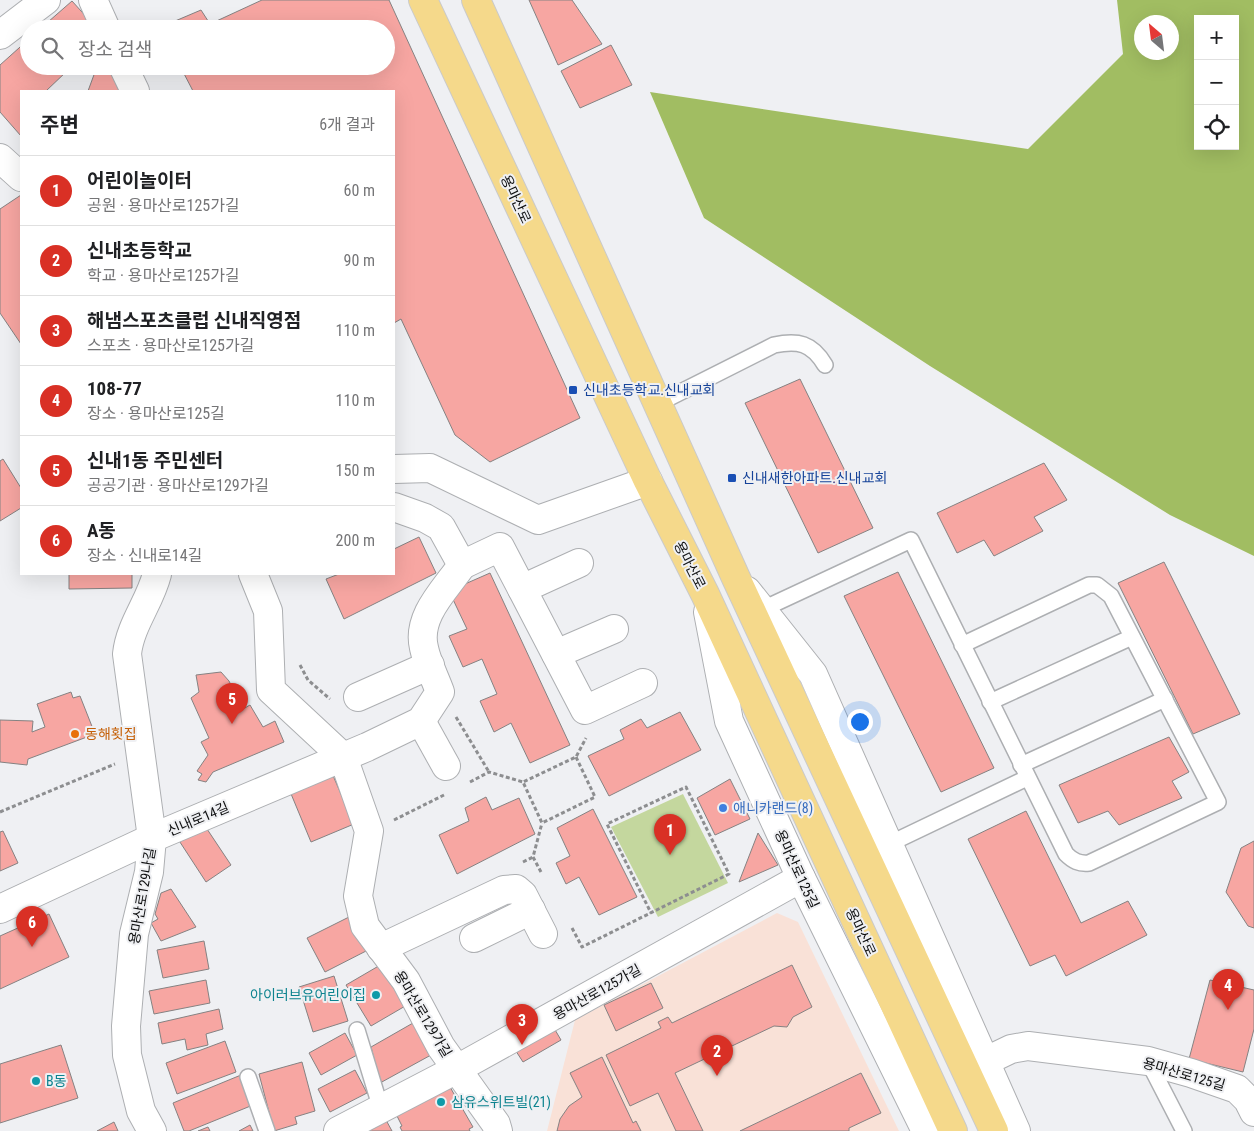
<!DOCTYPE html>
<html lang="ko">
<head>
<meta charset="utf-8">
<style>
	:root { --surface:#fff; --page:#f6f6f6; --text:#202124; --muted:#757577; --line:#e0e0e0; --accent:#d93025 }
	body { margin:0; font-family:"Roboto Condensed","Noto Sans KR",sans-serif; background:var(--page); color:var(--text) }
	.controls { position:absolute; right:15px; top:15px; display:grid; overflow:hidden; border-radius:0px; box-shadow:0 5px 20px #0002 }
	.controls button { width:45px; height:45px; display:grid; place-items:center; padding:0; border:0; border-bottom:1px solid var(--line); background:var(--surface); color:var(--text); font:25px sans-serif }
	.compass { position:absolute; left:1134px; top:15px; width:45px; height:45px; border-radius:50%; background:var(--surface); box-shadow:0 5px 20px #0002; rotate:332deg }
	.you { position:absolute; left:859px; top:721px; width:18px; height:18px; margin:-12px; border:4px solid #fff; border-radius:50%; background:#1a73e8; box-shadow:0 0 0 8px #1a73e833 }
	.badge { display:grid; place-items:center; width:32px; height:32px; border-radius:50%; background:var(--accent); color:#fff; font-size:16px; font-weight:700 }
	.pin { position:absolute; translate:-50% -41px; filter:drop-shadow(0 1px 2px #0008) }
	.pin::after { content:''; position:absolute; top:26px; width:18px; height:15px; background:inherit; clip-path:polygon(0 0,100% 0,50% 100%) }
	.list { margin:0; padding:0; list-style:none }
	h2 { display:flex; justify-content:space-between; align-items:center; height:65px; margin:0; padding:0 20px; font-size:21px }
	h2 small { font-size:16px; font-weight:400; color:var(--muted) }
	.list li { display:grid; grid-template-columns:32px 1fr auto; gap:15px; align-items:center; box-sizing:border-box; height:70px; padding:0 20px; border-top:1px solid var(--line) }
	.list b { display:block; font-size:19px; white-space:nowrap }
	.list p { margin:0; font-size:16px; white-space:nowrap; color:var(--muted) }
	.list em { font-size:16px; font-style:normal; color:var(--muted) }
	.icon { flex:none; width:28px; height:28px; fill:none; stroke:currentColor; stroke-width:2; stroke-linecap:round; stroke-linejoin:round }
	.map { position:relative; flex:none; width:1254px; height:1131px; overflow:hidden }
	.search { position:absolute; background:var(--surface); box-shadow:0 5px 20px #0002; left:20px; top:20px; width:375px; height:55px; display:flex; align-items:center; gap:12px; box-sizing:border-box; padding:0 18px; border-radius:28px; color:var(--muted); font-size:19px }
	.panel { position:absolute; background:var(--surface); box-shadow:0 5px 20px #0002; left:20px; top:90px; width:375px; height:485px; border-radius:0px }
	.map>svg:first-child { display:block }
</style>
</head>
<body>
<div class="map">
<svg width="1254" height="1131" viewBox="0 0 1254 1131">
	<rect width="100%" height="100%" fill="#eff0f3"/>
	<path fill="#f9e1d7" d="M777,913L798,922L899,1131H547L575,1020Z"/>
	<path fill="#c4d79e" d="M683,794L728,883L658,917L611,827Z"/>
	<path fill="#a1bd62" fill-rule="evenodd" d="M1117,0H1254V556L1170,515L930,366L704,218L650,92L1028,149L1123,54ZM1198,19H1235V146H1198ZM1142,22H1172V52H1142Z"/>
	<g fill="#f7a6a2" stroke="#858282">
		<path d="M262,0H389L580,418L490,462L455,435L401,319L394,323V91H193L180,66H386V29L161,27L201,10L210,24Z"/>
		<path d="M529,0H572L602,44L558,65Z"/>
		<path d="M72,1L91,22L89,29H40Z"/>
		<path d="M29,39V66H63L67,71L46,91H21V136L0,112V65Z"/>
		<path d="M611,45L632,85L580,108L561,71Z"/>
		<path d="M108,66H113L124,91H88L95,72Z"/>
		<path d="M21,195V344L0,313V209Z"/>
		<path d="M800,379L873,528L818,553L745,403Z"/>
		<path d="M3,459L21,488V508L0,521V461Z"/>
		<path d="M1044,463L1067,500L1034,517L1043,531L994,556L984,540L957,553L937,513Z"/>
		<path d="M419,537L436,573L344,619L326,579L339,574H394V549Z"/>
		<path d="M1164,562L1240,714L1193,734L1118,583Z"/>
		<path d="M898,572L994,768L941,792L844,596Z"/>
		<path d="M490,573L570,745L530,763L511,723L494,732L480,701L497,694L482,659L463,667L449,636L467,629L449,591Z"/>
		<path d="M69,574H132V588L69,589Z"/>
		<path d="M221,672L229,681L243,709L250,705L263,727L275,721L284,742L213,772L206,782L198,780L202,774L197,771L208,755L201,742L209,738L191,698L199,692L196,675Z"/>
		<path d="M71,692L73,698L80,696L95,734L28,759L27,765L0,762V720L33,721L32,732L45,727L37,704Z"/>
		<path d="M680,712L701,750L609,796L588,756L624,739L620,730L641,719L647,728Z"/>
		<path d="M1169,737L1189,772L1172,781L1182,798L1119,825L1108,811L1078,823L1059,785Z"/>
		<path d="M331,771L354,824L311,842L289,789Z"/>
		<path d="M730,779L750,819L715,835L697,798Z"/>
		<path d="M486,797L492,810L519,798L535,834L457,874L439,835L469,821L465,808Z"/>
		<path d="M593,809L637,897L599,915L579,877L566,884L556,863L570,856L557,828Z"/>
		<path d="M1026,811L1081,923L1128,901L1147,935L1066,976L1055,955L1030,966L968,839Z"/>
		<path d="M201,820L231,865L206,882L176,836Z"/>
		<path d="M3,831L18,863L0,871V832Z"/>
		<path d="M758,833L778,865L739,882Z"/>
		<path d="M1254,841V928L1248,926L1226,892L1241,848Z"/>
		<path d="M171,889L196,927L161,941L151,923L158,919L155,914L161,893Z"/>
		<path d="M49,914L69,957L0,989V936Z"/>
		<path d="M353,915L370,949L325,972L307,938Z"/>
		<path d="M204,941L209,969L163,978L157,950Z"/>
		<path d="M382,964L407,1005L371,1026L346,985Z"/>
		<path d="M792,965L812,1007L793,1017L787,1027L774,1026L675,1073L703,1131H676L658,1093L630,1106L606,1055L661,1028L658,1022L668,1017L672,1023Z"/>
		<path d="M334,976L348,1021L313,1032L299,987Z"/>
		<path d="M206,980L210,1003L154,1014L149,991Z"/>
		<path d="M1210,980L1254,990V1029L1243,1072L1189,1059Z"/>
		<path d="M651,983L663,1008L616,1031L604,1005Z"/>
		<path d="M219,1009L223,1029L206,1034L208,1045L187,1050L185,1039L162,1044L158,1023Z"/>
		<path d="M413,1023L431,1055L380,1083L371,1047Z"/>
		<path d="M551,1023L561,1040L523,1062L512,1045Z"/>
		<path d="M345,1033L357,1055L321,1075L309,1053Z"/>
		<path d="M225,1041L236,1072L177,1094L166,1063Z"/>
		<path d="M61,1045L78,1098L0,1123V1064Z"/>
		<path d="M602,1057L633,1123L636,1121L641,1131H557L560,1119L569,1106L582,1097L570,1073Z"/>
		<path d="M302,1062L315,1111L295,1117L297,1124L274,1131L259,1074Z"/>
		<path d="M355,1070L367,1093L330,1112L318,1089Z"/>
		<path d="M861,1073L881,1113L849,1128V1131H740Z"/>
		<path d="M241,1075L253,1105L189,1131H184L173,1103Z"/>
		<path d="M450,1087L473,1127L469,1129L470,1131H402L400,1127L402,1126L397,1116Z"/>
		<path d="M386,1120L392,1131H365Z"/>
		<path d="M114,1122L118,1131H97Z"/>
		<path d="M250,1125L253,1131H239Z"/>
		<path d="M208,1127L210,1131H198Z"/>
	</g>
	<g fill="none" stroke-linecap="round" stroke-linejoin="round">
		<g stroke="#adafb2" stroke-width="18">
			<g id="service">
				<path d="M659,403L774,345C798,340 812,343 825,365"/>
				<path d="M763,609L911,540L1066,854C1073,861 1079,864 1089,863L1218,802L1111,596L1097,585H1089L962,645"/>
				<path d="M990,702L1132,637"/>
				<path d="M1021,765L1165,699"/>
				<path d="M889,844L1027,778"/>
				<path d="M357,1030L381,1109"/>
				<path d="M1148,1061L1184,1131"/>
				<path d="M248,1077L267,1131"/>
			</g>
		</g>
		<g stroke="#adafb2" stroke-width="30">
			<g id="minor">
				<path d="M93,0L106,29"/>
				<path d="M0,35L46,0"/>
				<path d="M123,66L135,91"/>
				<path d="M0,158L21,177"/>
				<path d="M394,469L430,468L538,520L648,481"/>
				<path d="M462,565L500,547L585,710L643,683"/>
				<path d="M253,574L268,611L271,690L343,757L369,831L358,896L365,926L406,981L441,1047L496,1124L498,1131"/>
				<path d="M522,589L579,563"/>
				<path d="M747,591L813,674L1016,1131"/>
				<path d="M708,612L729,721L801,878L926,1131"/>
				<path d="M556,654L614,629"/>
				<path d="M358,697L430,665"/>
				<path d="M421,721L446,766"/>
				<path d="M0,909L152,838L367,747L421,721L440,692C435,678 427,663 424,648C416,616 446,589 462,565L441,527L425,518L394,507"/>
				<path d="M474,938L531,910"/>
				<path d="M381,948L504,890L516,889L523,895L543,934"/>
				<path d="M986,1061L1011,1049L1028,1046L1148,1061L1191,1073L1237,1089L1248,1100L1254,1112"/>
				<path d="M152,1131L141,1111L127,1055L126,1026L134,934L149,872L152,838L127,654C130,625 150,602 157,574"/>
				<path d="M338,1131L457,1069L801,878"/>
			</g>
		</g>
		<g stroke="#cacaca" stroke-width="30">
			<g id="primary">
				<path d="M423,0L648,481L705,594L953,1131"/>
				<path d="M476,0L736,578L994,1131"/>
			</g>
		</g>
		<g stroke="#8d8e90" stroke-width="3" stroke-dasharray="4 2.5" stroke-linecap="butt">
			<path d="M300,665L308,680L330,699"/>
			<path d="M456,717L489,772"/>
			<path d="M576,757L595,797L542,823L523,782L576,757L586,738"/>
			<path d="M470,782L489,772L523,782"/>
			<path d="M0,812L115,764"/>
			<path d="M394,820L444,795"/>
			<path d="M523,862L533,857"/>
			<path d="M541,872L533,857L542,823"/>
			<path d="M572,928L582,947L729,874L686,787L607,824L651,913"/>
		</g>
		<use href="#service" stroke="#fff" stroke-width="15"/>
		<use href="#minor" stroke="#fff" stroke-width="28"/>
		<use href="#primary" stroke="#f5d98b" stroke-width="28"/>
	</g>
	<g fill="#1a4fb4" stroke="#eff0f3" stroke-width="2">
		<rect x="568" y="385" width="10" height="10" rx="2.5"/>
		<rect x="727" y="473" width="10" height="10" rx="2.5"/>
	</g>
	<circle fill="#e8710a" stroke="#eff0f3" stroke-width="2" cx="75" cy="734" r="5"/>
	<circle fill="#3f7fe0" stroke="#eff0f3" stroke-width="2" cx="723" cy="808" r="5"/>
	<g fill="#0f9aa8" stroke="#eff0f3" stroke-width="2">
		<circle cx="376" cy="995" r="5"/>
		<circle cx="36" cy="1081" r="5"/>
		<circle cx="441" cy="1102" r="5"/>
	</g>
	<g text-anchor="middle" stroke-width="4" stroke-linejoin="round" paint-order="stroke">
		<g font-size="14" fill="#0e0f10" stroke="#eff0f3">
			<text transform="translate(516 199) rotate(65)" y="5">용마산로</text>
			<text transform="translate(690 565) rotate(63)" y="5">용마산로</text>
			<text transform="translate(198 819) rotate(-23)" y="5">신내로14길</text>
			<text transform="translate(797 869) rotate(65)" y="5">용마산로125길</text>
			<text transform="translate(142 896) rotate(-80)" y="5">용마산로129나길</text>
			<text transform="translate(861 932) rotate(65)" y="5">용마산로</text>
			<text transform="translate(597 992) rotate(-29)" y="5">용마산로125가길</text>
			<text transform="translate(423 1014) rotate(59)" y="5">용마산로129가길</text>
			<text transform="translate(1184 1074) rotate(16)" y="5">용마산로125길</text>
		</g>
		<g font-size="14" fill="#164399" stroke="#eff0f3" text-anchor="start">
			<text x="583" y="395">신내초등학교.신내교회</text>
			<text x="742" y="483">신내새한아파트.신내교회</text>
		</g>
		<g font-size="14" fill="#c56008" stroke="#eff0f3" text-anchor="start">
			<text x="85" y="739">동해횟집</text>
		</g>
		<g font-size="14" fill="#366cbe" stroke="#eff0f3" text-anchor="start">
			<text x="733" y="813">애니카랜드(8)</text>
		</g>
		<g font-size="14" fill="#0d838f" stroke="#eff0f3" text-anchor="start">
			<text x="366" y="1000" text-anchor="end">아이러브유어린이집</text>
			<text x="46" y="1086">B동</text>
			<text x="451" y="1107">삼유스위트빌(21)</text>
		</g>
	</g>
</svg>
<div class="controls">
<button>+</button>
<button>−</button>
<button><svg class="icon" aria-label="locate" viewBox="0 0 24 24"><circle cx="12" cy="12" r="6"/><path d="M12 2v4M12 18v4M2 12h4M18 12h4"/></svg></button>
</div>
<svg class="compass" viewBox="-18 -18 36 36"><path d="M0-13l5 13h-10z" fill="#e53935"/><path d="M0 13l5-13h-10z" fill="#757577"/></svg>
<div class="you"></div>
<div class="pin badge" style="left:670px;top:855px">1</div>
<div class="pin badge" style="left:717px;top:1076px">2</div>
<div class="pin badge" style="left:522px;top:1045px">3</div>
<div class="pin badge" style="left:1228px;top:1010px">4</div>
<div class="pin badge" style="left:232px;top:724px">5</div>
<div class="pin badge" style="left:32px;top:947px">6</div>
<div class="search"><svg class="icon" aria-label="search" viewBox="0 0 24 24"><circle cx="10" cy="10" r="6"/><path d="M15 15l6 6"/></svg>장소 검색</div>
<section class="panel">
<h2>주변<small>6개 결과</small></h2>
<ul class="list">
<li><span class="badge">1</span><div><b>어린이놀이터</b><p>공원 · 용마산로125가길</p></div><em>60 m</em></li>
<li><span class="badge">2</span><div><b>신내초등학교</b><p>학교 · 용마산로125가길</p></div><em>90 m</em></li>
<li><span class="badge">3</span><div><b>해냄스포츠클럽 신내직영점</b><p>스포츠 · 용마산로125가길</p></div><em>110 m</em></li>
<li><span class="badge">4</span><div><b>108-77</b><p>장소 · 용마산로125길</p></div><em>110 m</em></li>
<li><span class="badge">5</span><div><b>신내1동 주민센터</b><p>공공기관 · 용마산로129가길</p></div><em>150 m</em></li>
<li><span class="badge">6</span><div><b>A동</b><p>장소 · 신내로14길</p></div><em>200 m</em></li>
</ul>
</section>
</div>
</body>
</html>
